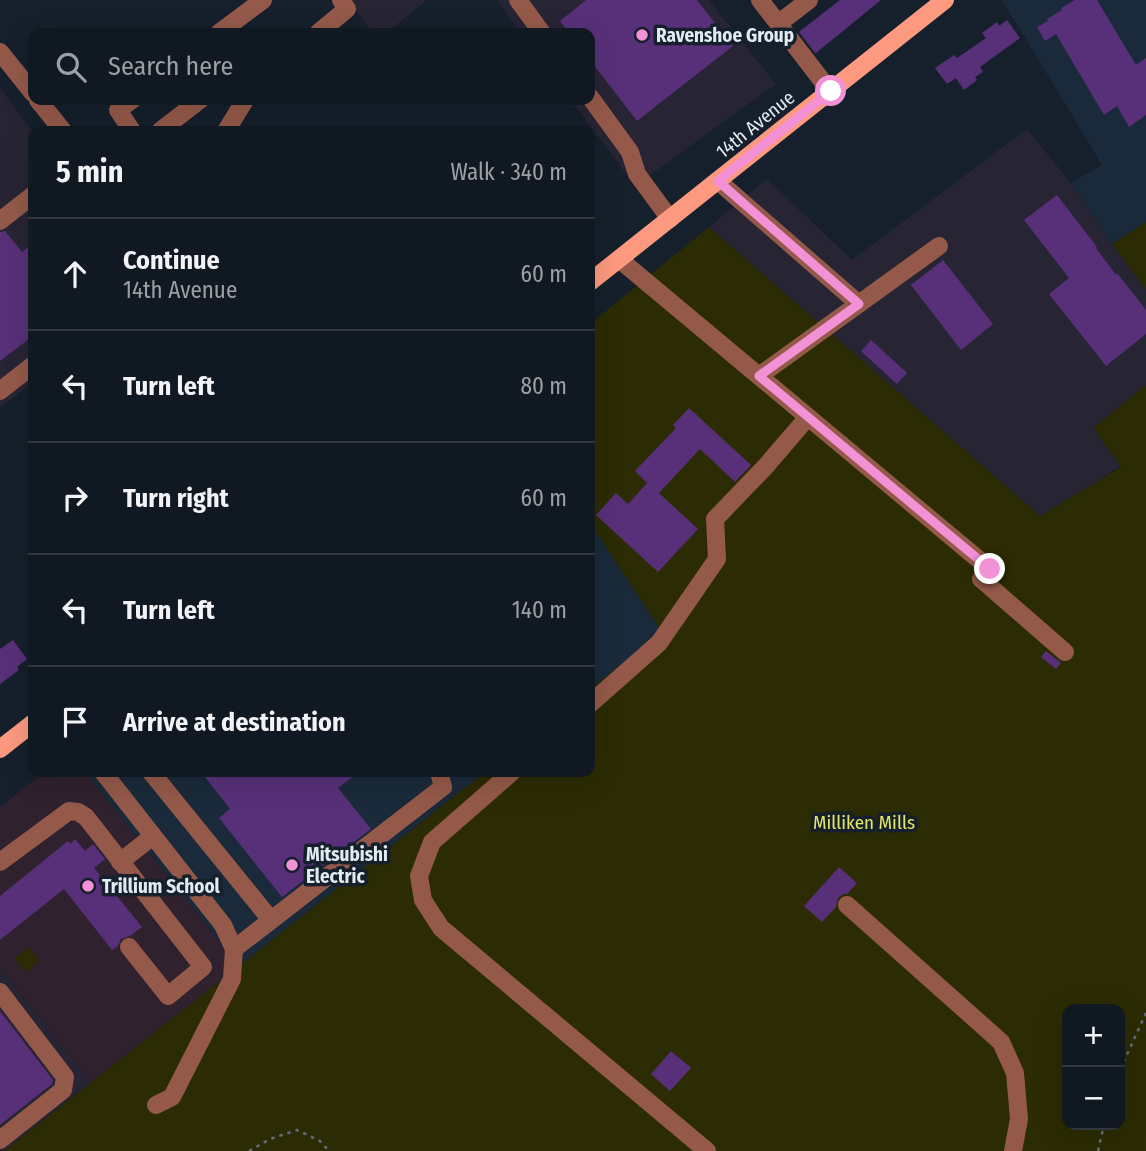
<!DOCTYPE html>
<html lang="en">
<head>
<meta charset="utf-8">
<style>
	:root { --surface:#101821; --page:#1e252e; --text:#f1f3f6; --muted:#9ca0a5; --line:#30373f }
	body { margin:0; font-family:"Fira Sans Condensed",sans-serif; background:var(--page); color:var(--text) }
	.controls { position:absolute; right:21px; bottom:21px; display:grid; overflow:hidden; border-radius:14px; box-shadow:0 7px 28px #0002 }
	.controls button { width:63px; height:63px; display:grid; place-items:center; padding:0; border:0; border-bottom:2px solid var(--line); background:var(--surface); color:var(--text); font:35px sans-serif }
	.stop { position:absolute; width:21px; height:21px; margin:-16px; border:5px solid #f391d6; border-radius:50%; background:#fff }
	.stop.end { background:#f391d6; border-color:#fff; box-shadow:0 2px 7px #0008 }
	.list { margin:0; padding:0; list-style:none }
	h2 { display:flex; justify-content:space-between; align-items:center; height:91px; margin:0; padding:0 28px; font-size:30px }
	h2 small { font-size:23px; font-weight:400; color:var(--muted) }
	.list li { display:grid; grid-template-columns:46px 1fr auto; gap:21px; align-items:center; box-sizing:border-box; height:112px; padding:0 28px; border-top:2px solid var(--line) }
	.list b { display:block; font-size:26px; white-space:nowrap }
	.list p { margin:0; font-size:23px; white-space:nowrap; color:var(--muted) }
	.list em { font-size:23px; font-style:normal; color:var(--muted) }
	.icon { flex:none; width:38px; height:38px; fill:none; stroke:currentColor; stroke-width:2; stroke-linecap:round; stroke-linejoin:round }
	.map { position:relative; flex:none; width:1146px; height:1151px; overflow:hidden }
	.search { position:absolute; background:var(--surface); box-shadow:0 7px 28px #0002; left:28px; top:28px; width:567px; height:77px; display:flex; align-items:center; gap:18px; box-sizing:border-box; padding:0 24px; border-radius:14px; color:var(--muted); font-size:26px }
	.panel { position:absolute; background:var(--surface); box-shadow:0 7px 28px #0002; left:28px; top:126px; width:567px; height:651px; border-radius:14px }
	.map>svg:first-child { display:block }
</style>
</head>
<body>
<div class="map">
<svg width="1146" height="1151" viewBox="0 0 1146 1151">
	<rect width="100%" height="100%" fill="#15202c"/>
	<g fill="#1a2a3a">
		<path d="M1002,0H1146V222L1112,244L1071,183L1102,165Z"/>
		<path d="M590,523L662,632L590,689Z"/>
		<path d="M85,772H485L239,966Z"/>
	</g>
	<g fill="#272434">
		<path d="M349,0H427L386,33H373Z"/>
		<path d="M497,0H709L776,84L635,186L571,100H590V33H521Z"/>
		<path d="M0,88L33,132V382L0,408Z"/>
		<path d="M1027,129L1071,183L1112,244L1146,290V385L1093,428L1121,466L1040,517L709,227L767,179L852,260Z"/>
		<path d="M0,967L91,1082L4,1151H0Z"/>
	</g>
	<path fill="#2f212d" d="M44,772H85L239,966L91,1082L0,967V807Z"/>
	<g fill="#2b2c03" fill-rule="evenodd">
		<path d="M1146,222V290L1112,244Z"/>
		<path d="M709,227L1040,516L1121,467L1093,428L1146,385V1151H4L485,772H590V689L662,632L590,523V324ZM1067,1009H1120V1125H1067Z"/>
		<path d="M29,947L40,961L26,972L15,958Z"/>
	</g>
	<g fill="#583079">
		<path d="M586,0H697L733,46L637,121L590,60V33H569L560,21Z"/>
		<path d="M840,0H881L816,53H815L799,32Z"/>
		<path d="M1075,0H1097L1136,65L1146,58V115L1129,127L1117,106L1104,115L1056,34L1045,41L1037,27L1048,21L1047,19L1062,10L1061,8Z"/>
		<path d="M1007,20L1020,38L980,67L983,72L975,77L977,80L964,90L956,78L947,84L935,68L954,55L957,58L986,38L982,33L997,22L999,26Z"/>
		<path d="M1057,195L1097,247L1096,248L1116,275L1117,273L1146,310V334L1106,366L1049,294L1069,278L1024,220Z"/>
		<path d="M5,231L22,252L33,243V336L0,361V232Z"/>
		<path d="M943,260L993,324L961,350L911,285Z"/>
		<path d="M871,340L907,373L897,384L861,351Z"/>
		<path d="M689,408L751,465L735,482L700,449L659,493L698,529L658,572L596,515L616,493L628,504L647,483L635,471L676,428L673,425Z"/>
		<path d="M13,640L27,659L17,667L19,670L0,684V649Z"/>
		<path d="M1046,651L1061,663L1056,669L1041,657Z"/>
		<path d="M201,772H359L338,788L371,829L282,897L219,818L230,809Z"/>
		<path d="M75,839L85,851L93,844L105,859L94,868L142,927L130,936L121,939L118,946L112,950L64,889L0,940V896L68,841L70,844Z"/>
		<path d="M839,867L857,883L847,894H843L838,898L836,907L822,922L804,906Z"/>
		<path d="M0,1011L53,1080L52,1084L0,1125Z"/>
		<path d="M671,1051L691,1068L670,1091L651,1074Z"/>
	</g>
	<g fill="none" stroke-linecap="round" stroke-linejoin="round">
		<g stroke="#636d78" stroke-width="2.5" stroke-dasharray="3.5 5" stroke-linecap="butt">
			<path d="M1120,1070L1146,1013"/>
			<path d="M249,1151L270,1139L297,1130L320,1141L329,1151"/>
			<path d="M1098,1151L1104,1125"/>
		</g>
		<g stroke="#945949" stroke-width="18">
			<path d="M518,0L542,33"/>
			<path d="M760,0L830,91"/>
			<path d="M779,23L809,0"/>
			<path d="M219,33L263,0"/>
			<path d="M318,33L347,9L341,0"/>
			<path d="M0,52L33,93"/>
			<path d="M590,97L630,152L637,174L670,219"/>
			<path d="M38,100L63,131"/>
			<path d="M132,100L118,110L132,131"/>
			<path d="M160,131L200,100"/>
			<path d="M226,131L245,100"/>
			<path d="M718,181L859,304"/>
			<path d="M0,221L33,195"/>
			<path d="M619,259L990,569L981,579L1065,652"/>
			<path d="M759,376L939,246"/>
			<path d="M0,391L33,365"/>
			<path d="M590,704L659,643L717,559L715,519L766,466L808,417"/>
			<path d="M103,772L223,925L234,949L232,979L172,1097L156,1105"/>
			<path d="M151,772L271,920"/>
			<path d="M512,772L432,842L419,876L423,900L441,928L707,1151"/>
			<path d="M0,862L69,811L78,812L86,817L203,967L168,996L129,947"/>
			<path d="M120,862L153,836"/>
			<path d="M847,905L1001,1042L1015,1073L1019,1119L1013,1151"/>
			<path d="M234,949L443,787L439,772"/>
			<path d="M0,992L65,1077L63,1090L0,1140"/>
		</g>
		<g stroke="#fc997f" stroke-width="18">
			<path d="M590,282L945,0"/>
			<path d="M0,749L33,723"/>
		</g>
	</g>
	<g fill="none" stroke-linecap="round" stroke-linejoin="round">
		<path stroke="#f391d6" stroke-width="9" d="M831,91L718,181L859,304L759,376L990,569"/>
	</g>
	<g fill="#f391d6" stroke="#15202c" stroke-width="2.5">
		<circle cx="642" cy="35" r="7"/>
		<circle cx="292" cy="865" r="7"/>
		<circle cx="88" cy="886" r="7"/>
	</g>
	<g text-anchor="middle" stroke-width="7" stroke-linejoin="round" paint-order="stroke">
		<g font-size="19" font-weight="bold" fill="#e2eaf2" stroke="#15202c" text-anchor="start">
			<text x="656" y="42">Ravenshoe Group</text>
			<text x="306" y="861">Mitsubishi<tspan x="306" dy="22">Electric</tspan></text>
			<text x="102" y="893">Trillium School</text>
		</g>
		<g font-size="19" fill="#e2eaf2" stroke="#15202c">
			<text transform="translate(755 124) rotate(-39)" y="7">14th Avenue</text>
		</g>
		<g font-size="19" fill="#e3e663" stroke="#15202c">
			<text x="864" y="829">Milliken Mills</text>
		</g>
	</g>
</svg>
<div class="controls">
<button>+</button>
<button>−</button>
</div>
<div class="stop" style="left:831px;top:91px"></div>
<div class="stop end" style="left:990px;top:569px"></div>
<div class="search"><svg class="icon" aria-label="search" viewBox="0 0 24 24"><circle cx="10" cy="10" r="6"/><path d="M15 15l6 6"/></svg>Search here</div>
<section class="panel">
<h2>5 min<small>Walk · 340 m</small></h2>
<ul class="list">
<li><svg class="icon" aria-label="ahead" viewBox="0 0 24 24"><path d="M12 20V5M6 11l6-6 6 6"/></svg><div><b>Continue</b><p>14th Avenue</p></div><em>60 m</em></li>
<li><svg class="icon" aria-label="left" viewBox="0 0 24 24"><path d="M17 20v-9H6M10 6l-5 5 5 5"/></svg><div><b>Turn left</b></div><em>80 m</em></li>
<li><svg class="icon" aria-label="right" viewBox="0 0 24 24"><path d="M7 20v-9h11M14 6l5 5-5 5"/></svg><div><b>Turn right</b></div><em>60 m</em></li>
<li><svg class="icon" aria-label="left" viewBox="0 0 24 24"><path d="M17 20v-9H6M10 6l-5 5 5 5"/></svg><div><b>Turn left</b></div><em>140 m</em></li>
<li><svg class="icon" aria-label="arrive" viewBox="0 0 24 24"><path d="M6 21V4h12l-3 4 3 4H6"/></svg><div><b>Arrive at destination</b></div></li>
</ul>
</section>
</div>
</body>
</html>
